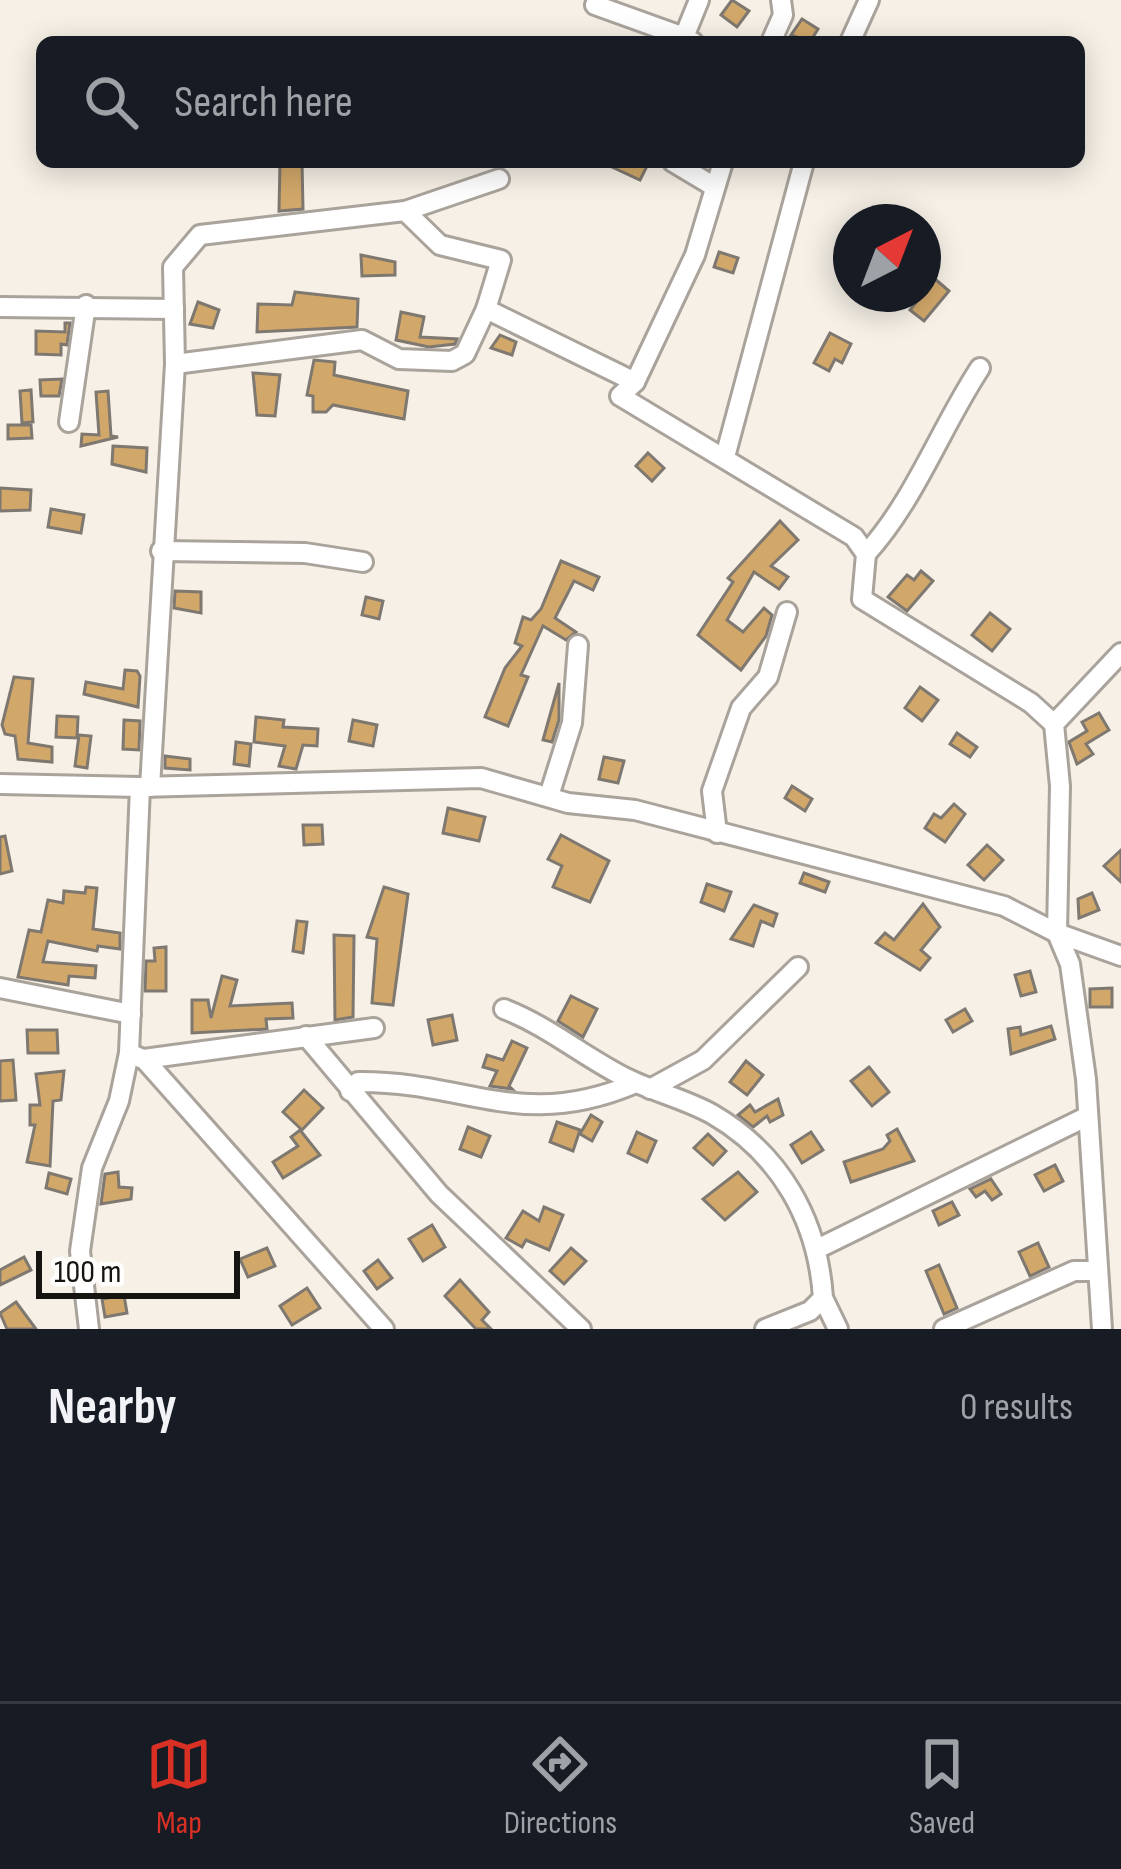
<!DOCTYPE html>
<html lang="en">
<head>
<meta charset="utf-8">
<style>
	:root { --surface:#171b24; --page:#20242c; --text:#f1f3f6; --muted:#9ea1a6; --line:#363941; --accent:#d93025 }
	body { margin:0; font-family:"Sofia Sans Condensed",sans-serif; background:var(--page); color:var(--text) }
	.compass { position:absolute; left:833px; top:204px; width:108px; height:108px; border-radius:50%; background:var(--surface); box-shadow:0 6px 30px #0003; rotate:42deg }
	.scale { position:absolute; left:36px; bottom:30px; width:204px; box-sizing:border-box; padding-left:12px; border:6px solid #161411; border-top:0; font-size:33px; line-height:42px; white-space:nowrap; color:#161411; -webkit-text-stroke:9px #fffefc; paint-order:stroke }
	.list { margin:0; padding:0; list-style:none }
	h2 { display:flex; justify-content:space-between; align-items:center; height:156px; margin:0; padding:0 48px; font-size:51px }
	h2 small { font-size:39px; font-weight:400; color:var(--muted) }
	.icon { flex:none; width:66px; height:66px; fill:none; stroke:currentColor; stroke-width:2; stroke-linecap:round; stroke-linejoin:round }
	.map { position:relative; flex:none; width:1121px; height:1329px; overflow:hidden }
	.search { position:absolute; background:var(--surface); box-shadow:0 6px 30px #0003; left:36px; right:36px; top:36px; height:132px; display:flex; align-items:center; gap:30px; box-sizing:border-box; padding:0 42px; border-radius:18px; color:var(--muted); font-size:45px }
	.sheet { height:372px; background:var(--surface) }
	nav { display:flex; justify-content:space-around; align-items:center; box-sizing:border-box; height:168px; border-top:3px solid var(--line); background:var(--surface); font-size:33px; color:var(--muted) }
	nav a { display:grid; justify-items:center; gap:6px }
	nav .on { color:var(--accent) }
	.map>svg:first-child { display:block }
</style>
</head>
<body>
<div class="map">
<svg width="1121" height="1329" viewBox="0 0 1121 1329">
	<rect width="100%" height="100%" fill="#f6f0e6"/>
	<g fill="#d2a86a" stroke="#7e7870" stroke-width="3">
		<path d="M732,0L749,11L737,27L721,15Z"/>
		<path d="M802,19L818,29L810,42L791,35Z"/>
		<path d="M280,162H302L303,209L279,211Z"/>
		<path d="M601,162H649L640,180Z"/>
		<path d="M719,252L738,258L733,273L714,267Z"/>
		<path d="M361,255L395,262V275L362,276Z"/>
		<path d="M935,279L949,291L924,321L910,310Z"/>
		<path d="M295,292L358,299L357,327L257,332L258,304L292,305Z"/>
		<path d="M198,302L219,310L213,328L190,324Z"/>
		<path d="M401,312L424,317L420,337L457,339L455,344L429,347L396,340Z"/>
		<path d="M65,323H70L67,345L61,344V355L36,354V331L65,332Z"/>
		<path d="M830,333L851,344L842,363L835,359L829,371L814,363Z"/>
		<path d="M500,335L516,342L512,355L491,348Z"/>
		<path d="M314,360L335,362L334,375L408,391L404,419L333,405L326,412H313V396L307,395Z"/>
		<path d="M253,373L280,375L275,416L257,415Z"/>
		<path d="M62,379L59,396H41L40,380Z"/>
		<path d="M31,390L33,422L22,423L20,391Z"/>
		<path d="M108,391L111,436L118,437L81,446L82,434L99,435L96,392Z"/>
		<path d="M8,425H31L32,438L8,439Z"/>
		<path d="M113,446L147,448L146,472L112,464Z"/>
		<path d="M648,453L664,468L652,481L636,466Z"/>
		<path d="M0,488L31,490L30,510L0,511Z"/>
		<path d="M51,509L84,515L81,533L48,527Z"/>
		<path d="M780,521L798,540L771,566L788,577L779,589L754,572L727,620L743,632L764,608L772,615L766,636L741,670L698,635L733,582L728,578Z"/>
		<path d="M561,561L599,577L593,590L574,581L555,618L576,632L566,640L543,626L521,675L528,677L508,726L485,717L505,668L522,646L515,643L523,617L531,620L541,609Z"/>
		<path d="M921,571L933,581L907,611L888,597L907,575L914,580Z"/>
		<path d="M175,591L201,592V613L174,608Z"/>
		<path d="M366,597L383,601L379,619L362,615Z"/>
		<path d="M990,613L1010,629L992,651L972,635Z"/>
		<path d="M125,670L137,671L140,676L138,707L84,694L86,682L123,689Z"/>
		<path d="M14,677L33,679L28,743L52,747V762L18,759L15,736L5,734L2,725Z"/>
		<path d="M559,683V720L552,742L543,740Z"/>
		<path d="M920,687L938,700L922,721L905,708Z"/>
		<path d="M1099,713L1109,730L1086,744L1093,754L1077,764L1069,742L1087,731L1082,722Z"/>
		<path d="M57,716L78,717L77,738L56,737Z"/>
		<path d="M256,717L284,720L283,727L318,729L317,746L303,745L296,769L279,766L285,746L254,742Z"/>
		<path d="M124,720L140,721L139,750L123,749Z"/>
		<path d="M353,720L377,725L373,746L349,741Z"/>
		<path d="M957,733L977,747L970,757L950,744Z"/>
		<path d="M79,735L91,736L87,768L75,766Z"/>
		<path d="M236,742L251,744L249,766L234,764Z"/>
		<path d="M165,756L190,759V770L165,768Z"/>
		<path d="M604,757L624,761L618,783L599,779Z"/>
		<path d="M792,786L812,799L805,811L785,798Z"/>
		<path d="M954,804L965,814L945,842L925,828L934,814L941,818Z"/>
		<path d="M448,808L485,817L479,841L443,833Z"/>
		<path d="M303,825H322L323,844L304,845Z"/>
		<path d="M561,835L609,861L590,902L553,887L562,866L548,859Z"/>
		<path d="M5,836L12,871L0,874V837Z"/>
		<path d="M987,845L1003,860L984,880L968,865Z"/>
		<path d="M1121,850V882L1104,866Z"/>
		<path d="M804,873L829,882L825,892L800,883Z"/>
		<path d="M707,884L731,892L724,911L701,902Z"/>
		<path d="M86,887L97,888L93,929L120,933V949L98,946L97,951L48,941L43,962L96,966L95,978L69,976L68,985L18,977L29,930L41,932L48,900L63,903L64,891L85,893Z"/>
		<path d="M384,887L408,894L393,1005L372,1003L377,939L367,937Z"/>
		<path d="M1092,893L1099,910L1079,918L1078,899Z"/>
		<path d="M923,904L940,927L921,950L930,958L920,970L876,943L885,933L894,940Z"/>
		<path d="M754,905L777,914L773,926L761,921L753,946L731,939Z"/>
		<path d="M297,921L307,922L303,953L293,951Z"/>
		<path d="M334,935L354,936L353,1017L335,1020Z"/>
		<path d="M166,947V991H145L146,961H155L154,948Z"/>
		<path d="M1030,971L1036,992L1021,996L1015,975Z"/>
		<path d="M222,976L237,980L230,1006L292,1003L293,1018L266,1019L267,1029L192,1033V1000H208L211,1018Z"/>
		<path d="M1112,988V1007H1090V989Z"/>
		<path d="M571,996L597,1009L583,1037L558,1021Z"/>
		<path d="M965,1009L972,1021L953,1032L946,1020Z"/>
		<path d="M452,1015L457,1040L433,1045L428,1020Z"/>
		<path d="M1051,1026L1055,1039L1011,1054L1008,1029L1020,1027L1021,1035Z"/>
		<path d="M27,1030H57L58,1053H28Z"/>
		<path d="M512,1041L527,1048L509,1086L512,1089L490,1086L497,1071L483,1067L487,1055L503,1060Z"/>
		<path d="M13,1060L16,1100L0,1101V1061Z"/>
		<path d="M746,1061L763,1075L747,1095L730,1082Z"/>
		<path d="M869,1067L889,1092L872,1106L851,1081Z"/>
		<path d="M64,1071L61,1100L53,1101L50,1166L27,1162L35,1125H30V1105H40L36,1074Z"/>
		<path d="M304,1090L323,1108L302,1130L283,1112Z"/>
		<path d="M778,1099L783,1115L770,1122L767,1116L753,1127L738,1115L750,1105L755,1112Z"/>
		<path d="M591,1115L602,1122L592,1141L580,1134Z"/>
		<path d="M557,1122L580,1130L573,1151L550,1142Z"/>
		<path d="M468,1127L490,1136L481,1157L460,1149Z"/>
		<path d="M897,1129L914,1161L851,1182L844,1162L883,1149L890,1141L887,1135Z"/>
		<path d="M300,1130L320,1155L283,1178L273,1162L298,1146L291,1137Z"/>
		<path d="M637,1132L656,1141L647,1162L628,1153Z"/>
		<path d="M811,1132L823,1150L802,1163L791,1145Z"/>
		<path d="M708,1134L726,1151L713,1165L694,1148Z"/>
		<path d="M1055,1165L1063,1181L1044,1191L1035,1175Z"/>
		<path d="M118,1172L119,1187L132,1188L131,1199L101,1204L105,1174Z"/>
		<path d="M738,1172L757,1192L725,1220L703,1199Z"/>
		<path d="M49,1173L71,1179L67,1194L46,1188Z"/>
		<path d="M991,1179L1001,1194L992,1200L985,1191L976,1197L970,1189Z"/>
		<path d="M952,1202L959,1215L939,1225L933,1211Z"/>
		<path d="M544,1207L563,1215L549,1250L526,1240L522,1247L506,1238L523,1211L539,1221Z"/>
		<path d="M432,1225L445,1247L423,1261L409,1239Z"/>
		<path d="M1038,1243L1049,1267L1030,1276L1019,1252Z"/>
		<path d="M267,1248L275,1266L248,1277L240,1259Z"/>
		<path d="M571,1248L586,1261L564,1284L550,1271Z"/>
		<path d="M24,1257L31,1270L0,1285V1270Z"/>
		<path d="M378,1260L392,1278L377,1289L364,1271Z"/>
		<path d="M939,1265L957,1308L944,1314L926,1271Z"/>
		<path d="M460,1280L489,1312L482,1320L491,1329H476L445,1296Z"/>
		<path d="M307,1288L320,1308L292,1325L280,1306Z"/>
		<path d="M124,1295L127,1313L105,1317L102,1299Z"/>
		<path d="M16,1302L36,1329H7L0,1313Z"/>
	</g>
	<g fill="none" stroke-linecap="round" stroke-linejoin="round">
		<g stroke="#a9a39b" stroke-width="24">
			<g id="minor">
				<path d="M595,5L684,37"/>
				<path d="M693,42L684,37L699,0"/>
				<path d="M771,42L783,15L781,0"/>
				<path d="M850,42L869,0"/>
				<path d="M673,162L713,186"/>
				<path d="M723,162L695,255L635,382L620,396L854,537L866,554L862,599L1031,703L1054,724"/>
				<path d="M405,211L440,245L501,260L486,309L635,382"/>
				<path d="M0,307L174,309"/>
				<path d="M175,364L362,340L399,359L452,361L465,354L486,309"/>
				<path d="M69,422L86,305"/>
				<path d="M725,457L804,162"/>
				<path d="M161,551L305,553L363,562"/>
				<path d="M866,554C915,500 940,429 980,368"/>
				<path d="M0,784L140,787L481,778L568,803L635,810L1004,906L1057,933L1121,956"/>
				<path d="M150,787L175,364L173,267L200,235L405,211L499,179"/>
				<path d="M549,796L572,723L578,645"/>
				<path d="M717,833L712,791L741,708L768,677L787,612"/>
				<path d="M0,988L131,1014"/>
				<path d="M504,1009C548,1026 584,1057 626,1078C654,1092 685,1099 712,1114C781,1154 818,1221 823,1298L810,1311L765,1329"/>
				<path d="M306,1036L439,1194L581,1329"/>
				<path d="M129,1053L145,1060L384,1329"/>
				<path d="M144,1059L374,1028"/>
				<path d="M650,1089L703,1060L798,967"/>
				<path d="M350,1091L358,1082C467,1081 521,1132 636,1083"/>
				<path d="M819,1248L1088,1116"/>
				<path d="M823,1298L838,1329"/>
				<path d="M89,1329L80,1251L92,1168L119,1101L129,1053L140,787"/>
				<path d="M944,1329L1074,1271H1095"/>
				<path d="M1102,1329L1086,1079L1070,964L1057,933L1060,786L1054,724L1121,653"/>
			</g>
		</g>
		<use href="#minor" stroke="#fff" stroke-width="18"/>
	</g>
</svg>
<svg class="compass" viewBox="-18 -18 36 36"><path d="M0-13l5 13h-10z" fill="#e53935"/><path d="M0 13l5-13h-10z" fill="#9ea1a6"/></svg>
<div class="scale">100 m</div>
<div class="search"><svg class="icon" aria-label="search" viewBox="0 0 24 24"><circle cx="10" cy="10" r="6"/><path d="M15 15l6 6"/></svg>Search here</div>
</div>
<section class="sheet">
<h2>Nearby<small>0 results</small></h2>
<ul class="list">
</ul>
</section>
<nav>
<a class="on"><svg class="icon" aria-label="map" viewBox="0 0 24 24"><path d="M3 6l6-2 6 2 6-2v14l-6 2-6-2-6 2zM9 4v14M15 6v14"/></svg>Map</a>
<a><svg class="icon" aria-label="directions" viewBox="0 0 24 24"><path d="M12 3l9 9-9 9-9-9zM9 14v-3h6M13 9l2 2-2 2"/></svg>Directions</a>
<a><svg class="icon" aria-label="saved" viewBox="0 0 24 24"><path d="M7 4h10v16l-5-4-5 4z"/></svg>Saved</a>
</nav>
</body>
</html>
